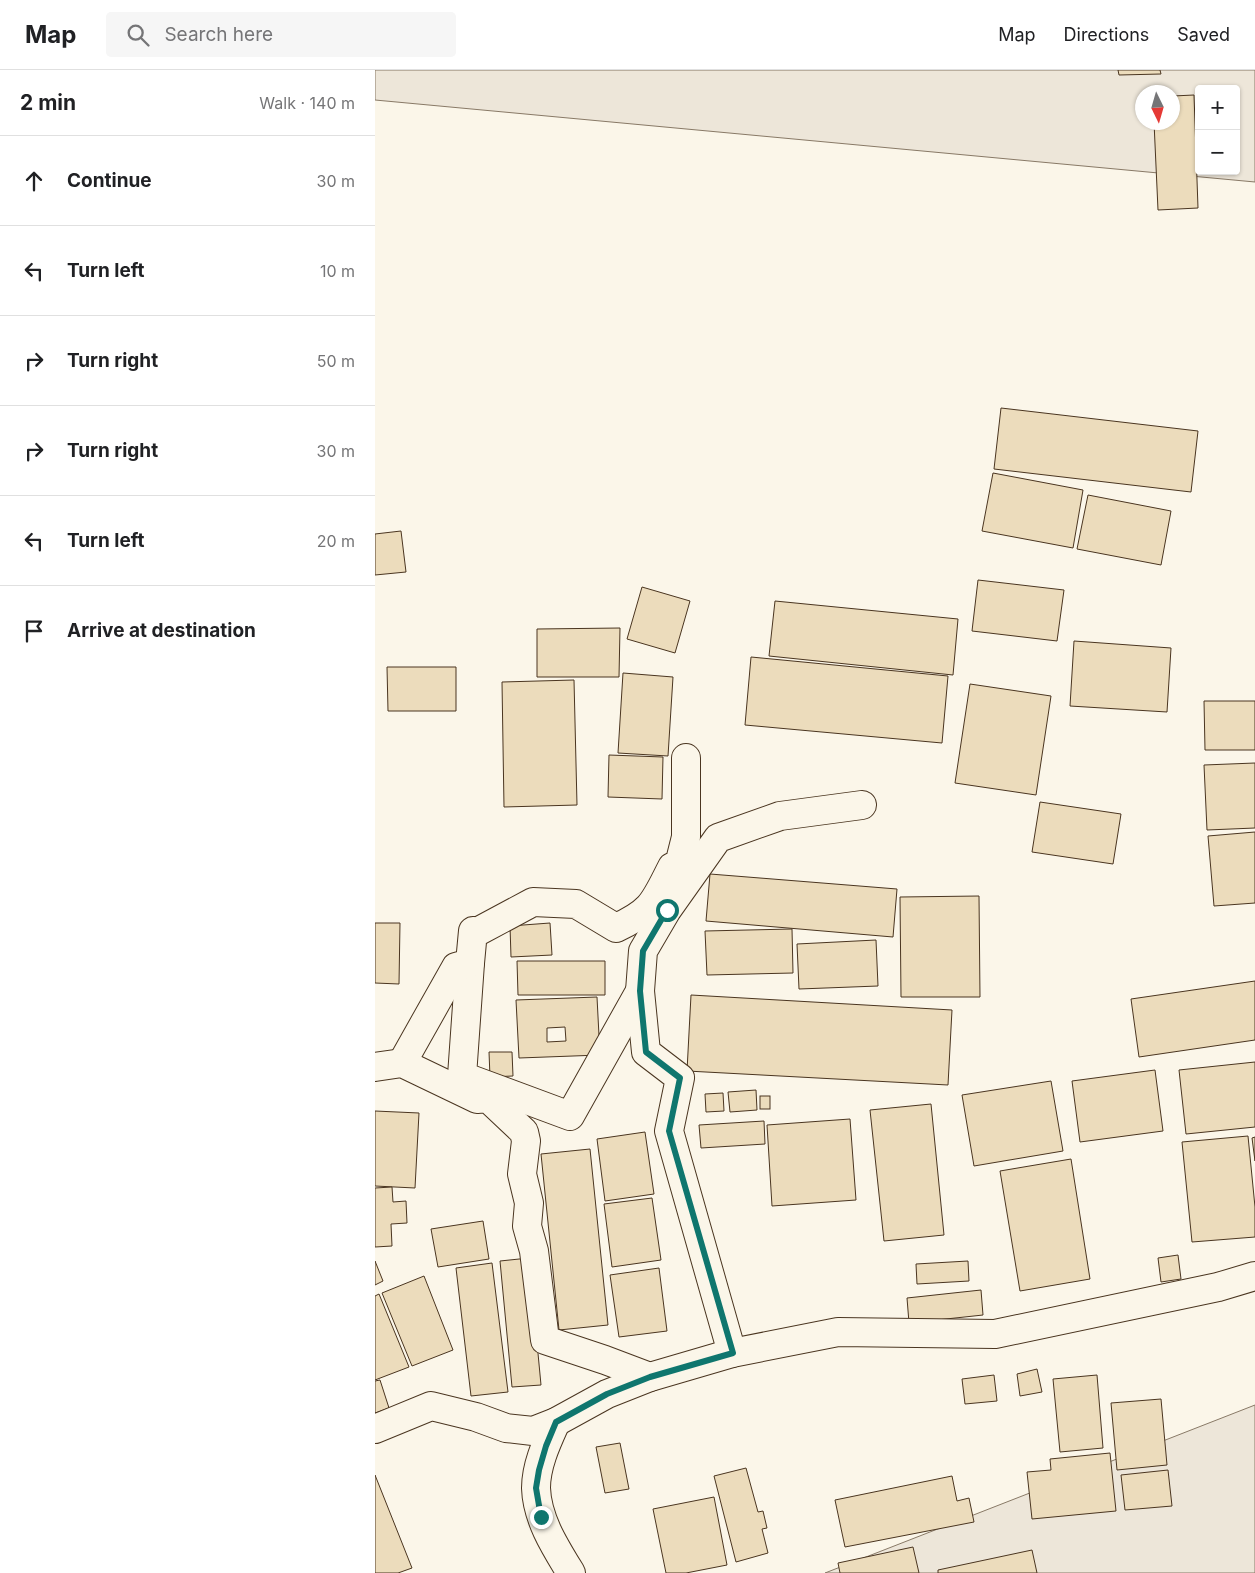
<!DOCTYPE html>
<html lang="en">
<head>
<meta charset="utf-8">
<style>
	:root { --surface:#fff; --page:#f6f6f6; --text:#202124; --muted:#757577; --line:#e0e0e0 }
	body { margin:0; font-family:Inter,sans-serif; background:var(--page); color:var(--text) }
	.controls { position:absolute; right:15px; top:15px; display:grid; overflow:hidden; border-radius:5px; box-shadow:0 1px 4px #0004 }
	.controls button { width:45px; height:45px; display:grid; place-items:center; padding:0; border:0; border-bottom:1px solid var(--line); background:var(--surface); color:var(--text); font:25px sans-serif }
	.compass { position:absolute; left:760px; top:15px; width:45px; height:45px; border-radius:50%; background:var(--surface); box-shadow:0 1px 4px #0004; rotate:175deg }
	.stop { position:absolute; width:15px; height:15px; margin:-11px; border:4px solid #0f766e; border-radius:50%; background:#fff }
	.stop.end { background:#0f766e; border-color:#fff; box-shadow:0 1px 5px #0008 }
	.list { margin:0; padding:0; list-style:none }
	h2 { display:flex; justify-content:space-between; align-items:center; height:65px; margin:0; padding:0 20px; font-size:21px }
	h2 small { font-size:16px; font-weight:400; color:var(--muted) }
	.list li { display:grid; grid-template-columns:32px 1fr auto; gap:15px; align-items:center; box-sizing:border-box; height:90px; padding:0 20px; border-top:1px solid var(--line) }
	.list b { display:block; font-size:19px; white-space:nowrap }
	.list em { font-size:16px; font-style:normal; color:var(--muted) }
	.icon { flex:none; width:28px; height:28px; fill:none; stroke:currentColor; stroke-width:2; stroke-linecap:round; stroke-linejoin:round }
	.map { position:relative; flex:none; width:880px; height:1503px; overflow:hidden }
	header { display:flex; align-items:center; gap:30px; box-sizing:border-box; height:70px; padding:0 25px; background:var(--surface); border-bottom:1px solid var(--line) }
	header strong { font-size:24px }
	nav { display:flex; gap:28px; margin-inline-start:auto; font-size:18px }
	.search { width:350px; height:45px; background:var(--page); display:flex; align-items:center; gap:12px; box-sizing:border-box; padding:0 18px; border-radius:5px; color:var(--muted); font-size:19px }
	main { display:flex }
	aside { flex:1; background:var(--surface) }
	.map>svg:first-child { display:block }
</style>
</head>
<body>
<header>
<strong>Map</strong>
<div class="search"><svg class="icon" aria-label="search" viewBox="0 0 24 24"><circle cx="10" cy="10" r="6"/><path d="M15 15l6 6"/></svg>Search here</div>
<nav><a>Map</a><a>Directions</a><a>Saved</a></nav>
</header>
<main>
<aside>
<h2>2 min<small>Walk · 140 m</small></h2>
<ul class="list">
<li><svg class="icon" aria-label="ahead" viewBox="0 0 24 24"><path d="M12 20V5M6 11l6-6 6 6"/></svg><div><b>Continue</b></div><em>30 m</em></li>
<li><svg class="icon" aria-label="left" viewBox="0 0 24 24"><path d="M17 20v-9H6M10 6l-5 5 5 5"/></svg><div><b>Turn left</b></div><em>10 m</em></li>
<li><svg class="icon" aria-label="right" viewBox="0 0 24 24"><path d="M7 20v-9h11M14 6l5 5-5 5"/></svg><div><b>Turn right</b></div><em>50 m</em></li>
<li><svg class="icon" aria-label="right" viewBox="0 0 24 24"><path d="M7 20v-9h11M14 6l5 5-5 5"/></svg><div><b>Turn right</b></div><em>30 m</em></li>
<li><svg class="icon" aria-label="left" viewBox="0 0 24 24"><path d="M17 20v-9H6M10 6l-5 5 5 5"/></svg><div><b>Turn left</b></div><em>20 m</em></li>
<li><svg class="icon" aria-label="arrive" viewBox="0 0 24 24"><path d="M6 21V4h12l-3 4 3 4H6"/></svg><div><b>Arrive at destination</b></div></li>
</ul>
</aside>
<div class="map">
<svg width="880" height="1503" viewBox="0 0 880 1503">
	<rect width="100%" height="100%" fill="#fbf6e9"/>
	<g fill="#ede6d9" stroke="#887966" fill-rule="evenodd">
		<path d="M0,0H880V112L0,30ZM824,19H861V101H824ZM768,22H798V52H768Z"/>
		<path d="M880,1335V1503H450Z"/>
	</g>
	<g fill="#ecdcbc" stroke="#4a3520" fill-rule="evenodd">
		<path d="M743,0H785L786,4L744,5Z"/>
		<path d="M819,25L823,138L783,140L779,52H798V26Z"/>
		<path d="M626,338L823,361L816,422L619,399Z"/>
		<path d="M618,403L708,420L698,478L607,461Z"/>
		<path d="M713,425L796,441L786,495L702,479Z"/>
		<path d="M26,461L31,502L0,505V464Z"/>
		<path d="M603,510L689,520L682,571L597,561Z"/>
		<path d="M267,517L315,531L300,583L252,569Z"/>
		<path d="M400,531L583,549L578,605L394,586Z"/>
		<path d="M245,558L244,607H162V559Z"/>
		<path d="M699,571L796,578L792,642L695,636Z"/>
		<path d="M376,587L573,606L567,673L370,655Z"/>
		<path d="M12,597H81V641H13Z"/>
		<path d="M248,603L298,607L293,686L243,683Z"/>
		<path d="M199,610L202,735L129,737L127,612Z"/>
		<path d="M595,614L676,626L661,725L580,713Z"/>
		<path d="M829,631H880V680H830Z"/>
		<path d="M234,685L288,687L287,729L233,727Z"/>
		<path d="M880,693V758L832,760L829,695Z"/>
		<path d="M665,732L746,744L738,794L657,782Z"/>
		<path d="M880,762V833L839,836L833,766Z"/>
		<path d="M335,804L522,819L518,867L331,851Z"/>
		<path d="M604,826L605,927H526L525,827Z"/>
		<path d="M0,853H25L24,914L0,913Z"/>
		<path d="M175,853L177,885L136,887L135,856Z"/>
		<path d="M417,859L418,903L332,905L330,861Z"/>
		<path d="M501,870L503,916L424,919L422,874Z"/>
		<path d="M142,891H230V925H143Z"/>
		<path d="M880,911V970L764,987L756,929Z"/>
		<path d="M316,925L577,940L573,1015L312,1001Z"/>
		<path d="M222,927L225,985L144,988L141,930ZM190,957L191,971L172,972V958Z"/>
		<path d="M114,982H137L138,1006L115,1007Z"/>
		<path d="M880,992V1057L811,1064L804,1000Z"/>
		<path d="M780,1000L788,1061L705,1072L697,1011Z"/>
		<path d="M676,1011L688,1081L599,1096L587,1025Z"/>
		<path d="M381,1020L382,1040L355,1042L353,1022Z"/>
		<path d="M348,1023L349,1041L331,1042L330,1024Z"/>
		<rect x="385" y="1026" width="10" height="13"/>
		<path d="M556,1034L569,1165L509,1171L495,1040Z"/>
		<path d="M0,1041L44,1043L40,1118L0,1116Z"/>
		<path d="M475,1049L481,1130L397,1136L392,1055Z"/>
		<path d="M389,1051L390,1074L326,1078L324,1055Z"/>
		<path d="M270,1062L279,1124L230,1131L222,1069Z"/>
		<path d="M873,1066L880,1137V1167L817,1172L807,1072Z"/>
		<path d="M880,1067V1091L877,1068Z"/>
		<path d="M215,1079L233,1255L184,1260L166,1084Z"/>
		<path d="M696,1089L715,1209L645,1221L625,1101Z"/>
		<path d="M17,1117L18,1132L31,1131L32,1153L16,1154L17,1176L0,1177V1118Z"/>
		<path d="M277,1128L286,1190L237,1197L229,1134Z"/>
		<path d="M108,1151L114,1189L63,1197L56,1159Z"/>
		<path d="M803,1185L806,1209L786,1212L783,1188Z"/>
		<path d="M154,1188L166,1315L137,1317L125,1191Z"/>
		<path d="M0,1191L8,1211L0,1215Z"/>
		<path d="M593,1191L594,1211L542,1214L541,1194Z"/>
		<path d="M117,1193L133,1322L96,1326L81,1198Z"/>
		<path d="M284,1198L292,1261L244,1267L235,1205Z"/>
		<path d="M49,1206L78,1280L37,1296L7,1223Z"/>
		<path d="M606,1220L608,1245L534,1253L532,1228Z"/>
		<path d="M4,1224L34,1297L0,1310V1226Z"/>
		<path d="M662,1299L667,1322L645,1326L642,1304Z"/>
		<path d="M619,1305L622,1331L590,1334L587,1309Z"/>
		<path d="M722,1305L728,1378L685,1382L678,1309Z"/>
		<path d="M5,1310L14,1338L0,1343V1311Z"/>
		<path d="M786,1329L792,1395L742,1400L736,1333Z"/>
		<path d="M245,1373L254,1419L230,1423L221,1377Z"/>
		<path d="M735,1383L741,1441L657,1449L652,1402L676,1400L675,1389Z"/>
		<path d="M371,1398L383,1442L388,1441L392,1458L387,1459L393,1483L361,1492L339,1406Z"/>
		<path d="M793,1400L797,1436L750,1440L746,1405Z"/>
		<path d="M0,1405L37,1498L23,1503H0Z"/>
		<path d="M577,1406L582,1431L594,1428L599,1452L470,1477L460,1430Z"/>
		<path d="M339,1427L352,1495L311,1503H291L278,1439Z"/>
		<path d="M538,1477L544,1503H465L463,1493Z"/>
		<path d="M657,1480L662,1503H563V1500Z"/>
	</g>
	<g fill="none" stroke-linecap="round" stroke-linejoin="round">
		<g stroke="#4a3520" stroke-width="30">
			<g id="minor">
				<path d="M95,893L87,1006L195,1046L265,921"/>
				<path d="M27,993L81,897L95,893L98,861L102,862L158,832L201,834L241,858C278,841 279,832 297,797L303,799L311,767V688"/>
				<path d="M0,997L27,993L102,1029L113,1028L149,1062L151,1071L147,1104L154,1133L152,1156L159,1181L170,1270L230,1290L275,1307"/>
				<path d="M357,1283L294,1061L305,1008L271,982L265,921L268,881L292,840L343,768L405,746L487,735"/>
				<path d="M181,1352C172,1372 161,1395 161,1418C162,1449 180,1477 196,1503"/>
				<path d="M0,1359L56,1336L101,1347L131,1358L158,1361L181,1352L232,1324L275,1307L357,1283L463,1262L620,1264L843,1217L880,1206"/>
			</g>
		</g>
		<use href="#minor" stroke="#fbf6e9" stroke-width="28"/>
	</g>
	<g fill="none" stroke-linecap="round" stroke-linejoin="round">
		<path stroke="#0f766e" stroke-width="6" d="M166,1447L161,1418L164,1400L171,1376L181,1352L232,1324L275,1307L358,1283L294,1061L305,1008L271,982L265,921L268,881L292,840"/>
	</g>
</svg>
<div class="controls">
<button>+</button>
<button>−</button>
</div>
<svg class="compass" viewBox="-18 -18 36 36"><path d="M0-13l5 13h-10z" fill="#e53935"/><path d="M0 13l5-13h-10z" fill="#757577"/></svg>
<div class="stop" style="left:292px;top:840px"></div>
<div class="stop end" style="left:166px;top:1447px"></div>
</div>
</main>
</body>
</html>
